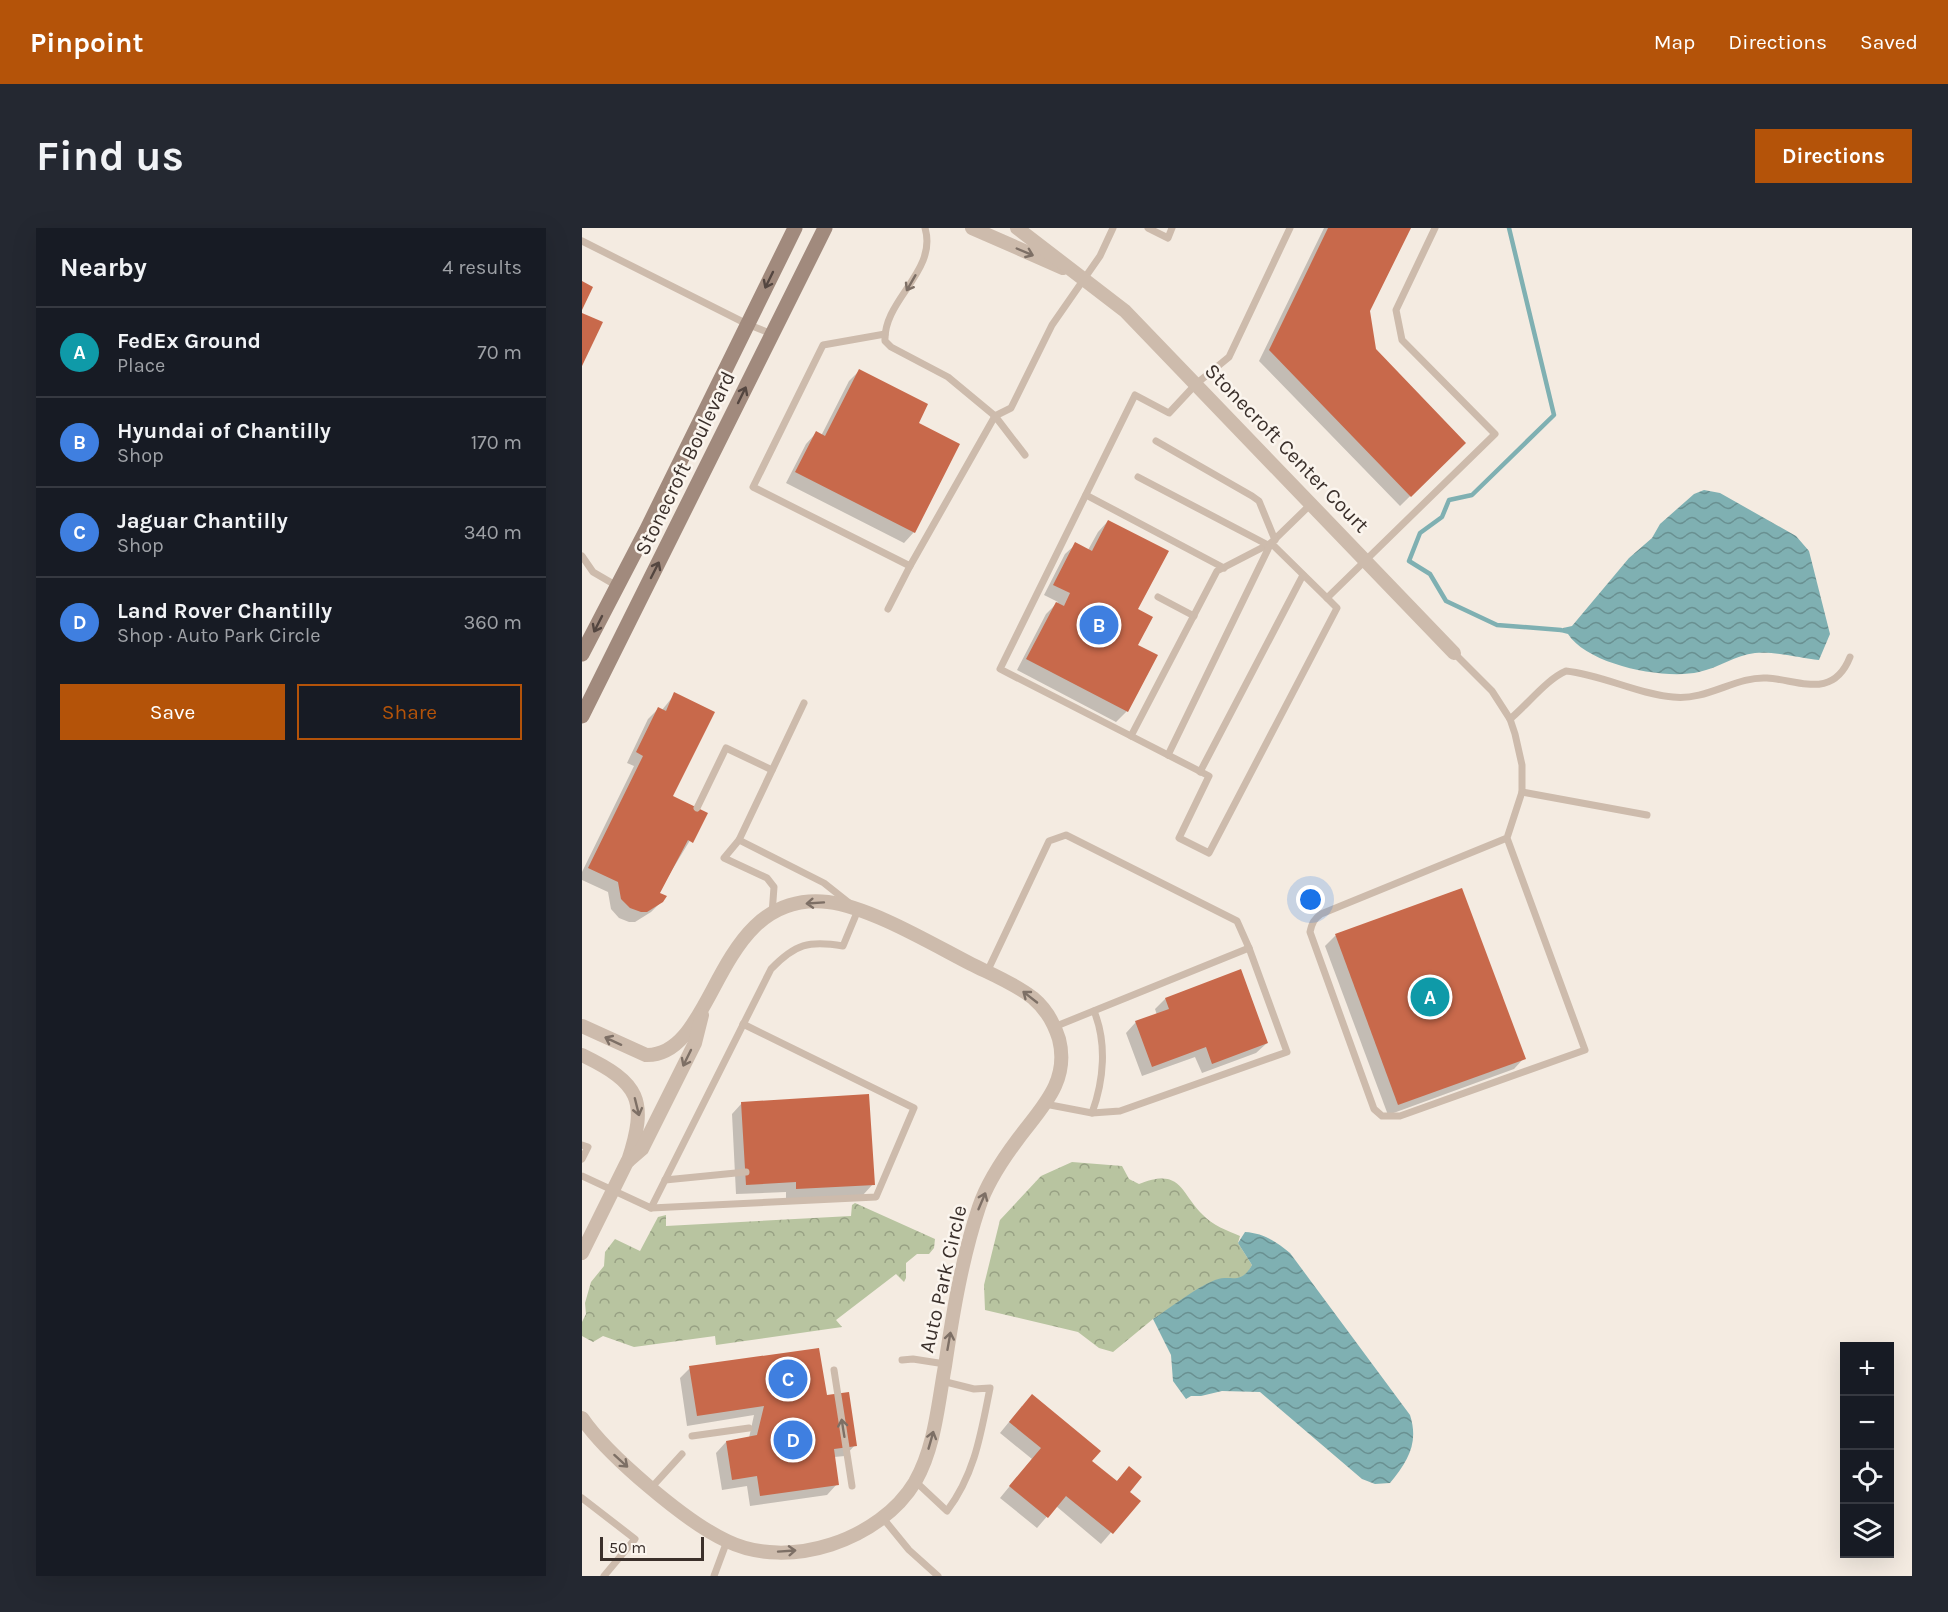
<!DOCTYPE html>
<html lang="en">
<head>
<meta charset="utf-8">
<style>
	:root { --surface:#171b24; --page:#242831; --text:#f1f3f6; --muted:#9ea1a6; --line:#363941; --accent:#b45309 }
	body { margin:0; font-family:Karla,sans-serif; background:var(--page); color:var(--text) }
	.controls { position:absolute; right:18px; bottom:18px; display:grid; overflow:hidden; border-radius:0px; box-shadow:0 6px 24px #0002 }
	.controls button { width:54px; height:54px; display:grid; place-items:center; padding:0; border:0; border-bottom:2px solid var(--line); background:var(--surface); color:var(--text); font:30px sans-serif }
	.scale { position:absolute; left:18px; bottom:15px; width:104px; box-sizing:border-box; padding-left:6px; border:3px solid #3b302b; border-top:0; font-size:16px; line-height:21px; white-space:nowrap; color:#3b302b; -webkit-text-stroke:4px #fbf5ee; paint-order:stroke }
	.you { position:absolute; left:729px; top:672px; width:21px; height:21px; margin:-15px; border:4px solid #fff; border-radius:50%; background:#1a73e8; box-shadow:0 0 0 9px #1a73e833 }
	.badge { display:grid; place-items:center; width:39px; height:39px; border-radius:50%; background:var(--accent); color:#fff; font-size:20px; font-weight:700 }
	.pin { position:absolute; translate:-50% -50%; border:3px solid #fff; box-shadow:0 2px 6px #0006 }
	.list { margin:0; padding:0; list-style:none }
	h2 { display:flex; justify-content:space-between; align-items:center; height:78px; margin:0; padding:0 24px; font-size:26px }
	h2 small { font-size:20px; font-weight:400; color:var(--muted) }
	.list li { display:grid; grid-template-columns:39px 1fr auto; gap:18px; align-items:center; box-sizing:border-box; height:90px; padding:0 24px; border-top:2px solid var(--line) }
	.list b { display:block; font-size:22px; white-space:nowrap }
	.list p { margin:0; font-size:20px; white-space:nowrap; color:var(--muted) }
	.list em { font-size:20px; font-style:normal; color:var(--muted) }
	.actions { display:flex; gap:12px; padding:18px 24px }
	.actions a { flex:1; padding:14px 0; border:2px solid var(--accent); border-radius:0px; text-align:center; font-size:21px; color:var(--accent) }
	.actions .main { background:var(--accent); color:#fff }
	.icon { flex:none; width:33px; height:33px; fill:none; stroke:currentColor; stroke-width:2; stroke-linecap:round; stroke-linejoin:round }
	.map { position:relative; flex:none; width:1330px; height:1348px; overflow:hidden; border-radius:0px }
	header { display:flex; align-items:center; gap:36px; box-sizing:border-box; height:84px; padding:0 30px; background:var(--accent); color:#fff }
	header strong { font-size:28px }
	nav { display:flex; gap:33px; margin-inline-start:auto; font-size:21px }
	.intro { display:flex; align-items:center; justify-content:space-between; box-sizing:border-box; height:144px; padding:0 36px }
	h1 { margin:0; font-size:42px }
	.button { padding:15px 27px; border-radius:0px; background:var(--accent); color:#fff; font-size:21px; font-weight:700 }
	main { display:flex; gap:36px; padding:0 36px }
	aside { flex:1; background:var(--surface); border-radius:0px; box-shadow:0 6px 24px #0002 }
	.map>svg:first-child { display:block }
</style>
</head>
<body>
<header>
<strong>Pinpoint</strong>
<nav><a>Map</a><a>Directions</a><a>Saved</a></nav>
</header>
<div class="intro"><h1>Find us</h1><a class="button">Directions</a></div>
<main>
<aside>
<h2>Nearby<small>4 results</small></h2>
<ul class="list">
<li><span class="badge" style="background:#0f9aa8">A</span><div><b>FedEx Ground</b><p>Place</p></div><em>70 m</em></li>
<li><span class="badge" style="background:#3f7fe0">B</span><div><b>Hyundai of Chantilly</b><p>Shop</p></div><em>170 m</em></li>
<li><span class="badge" style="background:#3f7fe0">C</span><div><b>Jaguar Chantilly</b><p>Shop</p></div><em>340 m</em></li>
<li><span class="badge" style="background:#3f7fe0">D</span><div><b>Land Rover Chantilly</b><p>Shop · Auto Park Circle</p></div><em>360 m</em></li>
</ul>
<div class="actions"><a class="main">Save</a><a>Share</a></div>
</aside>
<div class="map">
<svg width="1330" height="1348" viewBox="0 0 1330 1348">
	<defs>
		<pattern id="forest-crowns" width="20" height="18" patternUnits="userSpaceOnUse" patternTransform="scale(1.5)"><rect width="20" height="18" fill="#b8c4a0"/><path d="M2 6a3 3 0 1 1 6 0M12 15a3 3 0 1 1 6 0" fill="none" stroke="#97a083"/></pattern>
		<pattern id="water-waves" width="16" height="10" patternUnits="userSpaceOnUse" patternTransform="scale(1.5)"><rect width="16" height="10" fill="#7fb0b2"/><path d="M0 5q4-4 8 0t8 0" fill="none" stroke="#699091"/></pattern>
	</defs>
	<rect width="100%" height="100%" fill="#f4ebe1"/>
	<g fill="url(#forest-crowns)">
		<path d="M490,934L540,938L547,951L557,956C600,939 598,965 621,987C630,997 646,1003 658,1008L656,1015L670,1037L665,1046L656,1051L634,1052L571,1091L531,1124L517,1120L496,1104L403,1082L402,1057L418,992L459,948Z"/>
		<path d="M273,975L353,1011L352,1020L347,1026H335L324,1035V1050L322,1054L314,1046L254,1092L260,1099L134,1117L133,1108L52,1119L21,1108L11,1114L0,1108V1094L4,1086L3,1075L9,1054L22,1038L23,1024L33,1011L58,1023L76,989L84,987V998L269,988L270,977Z"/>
	</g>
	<g fill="url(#water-waves)">
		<path d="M1122,262L1138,265L1214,308L1227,323L1248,406L1237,432C1218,430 1193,423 1173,425C1154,427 1136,440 1117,444C1082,452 1006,437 986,406L978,404L981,400L990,398L1047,330L1070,310L1078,296L1112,266Z"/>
		<path d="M663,1004C682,1005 694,1014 708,1025L828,1187C837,1215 826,1233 808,1255L793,1256L780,1251L678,1164L640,1163L619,1168H609L604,1171L591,1153L589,1127L571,1091C590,1079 611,1061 633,1052C650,1046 658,1058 670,1037L656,1015Z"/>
	</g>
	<g fill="#0003">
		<path d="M742,0H828L786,83L793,122L882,215L818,278L677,133Z"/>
		<path d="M278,142L332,304L322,315L204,255L224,216L234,205L239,208L267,153Z"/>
		<path d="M526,293L554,382V418L545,483L534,494L435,442L464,386L476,374L462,367L483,326L494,316L506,322L516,304Z"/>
		<path d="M93,466L89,569L124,586L76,665L80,673L69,684L53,694H47L37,690L29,681L26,664L0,652V644L52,538L45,535L66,491L76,481L80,482Z"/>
		<path d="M879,661L942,830L932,841L806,887L743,718L753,708Z"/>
		<path d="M583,771L685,815L674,825L620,845L613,829L560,848L544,805L554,794L575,787L573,781Z"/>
		<path d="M160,875L291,956L281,967L204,971V964L154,966L150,886Z"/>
		<path d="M108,1140L243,1169L273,1217L263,1228L252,1229L255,1256L245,1267L168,1278L165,1258L140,1262L134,1225L144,1214L167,1210L172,1187L105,1198L98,1150Z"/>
		<path d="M440,1178L534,1254L547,1240L546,1264L556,1273L519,1316L474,1278L455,1300L418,1270L450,1231L418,1205Z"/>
	</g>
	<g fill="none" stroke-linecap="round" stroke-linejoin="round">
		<path stroke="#7fb0b2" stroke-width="4.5" d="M927,0L972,187L890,267L867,272L860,289L838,305L827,333L848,346L864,373L915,397L979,402"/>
	</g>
	<g fill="#c8694b">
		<path d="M746,0H829L788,83L794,121L884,215L829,269L687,122Z"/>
		<path d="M0,53L11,59L0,82Z"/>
		<path d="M0,85L21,94L0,138Z"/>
		<path d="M277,141L346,176L337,195L378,216L333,305L213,244L234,203L243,208Z"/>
		<path d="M526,292L587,323L556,381L571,389L556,417L576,427L546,484L444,431L474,374L482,378L488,365L471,357L493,314L510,323Z"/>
		<path d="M92,464L133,484L91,568L126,585L111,615L106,612L78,665L85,668L81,674L65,684H59L48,680L39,671L36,654L6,640L61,528L54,524L76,479L84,483Z"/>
		<path d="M880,660L944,831L816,877L753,706Z"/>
		<path d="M659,741L686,815L630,836L624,819L570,839L553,793L587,781L583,770Z"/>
		<path d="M287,866L293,957L214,961V954L164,957L159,874Z"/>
		<path d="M237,1120L245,1167L267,1164L275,1218L252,1221L257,1257L178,1268L175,1248L150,1252L144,1213L175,1207L182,1178L115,1188L107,1138Z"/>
		<path d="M450,1166L519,1223L510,1233L535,1253L547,1238L560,1249L548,1264L559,1273L531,1306L484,1268L466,1290L427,1258L459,1220L427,1194Z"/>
	</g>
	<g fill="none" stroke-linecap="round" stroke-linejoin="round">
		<g stroke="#cdbbac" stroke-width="7">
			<path d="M343,0C356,43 301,72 303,113L309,119L366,149L413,188L429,180L470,97L518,28L531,0"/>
			<path d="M566,0L586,10L590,0"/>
			<path d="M708,0L647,129L614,156L587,185L553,167L418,441L549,508L635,343L689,315L729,276"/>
			<path d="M0,13L165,96L190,106"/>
			<path d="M303,106L241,117L171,259L328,338L413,188L443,227"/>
			<path d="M574,213L670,268L677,273L693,312"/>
			<path d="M556,249L686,317"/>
			<path d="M504,267L642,340"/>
			<path d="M0,328L11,344L35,358"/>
			<path d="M576,369L612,388"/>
			<path d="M306,381L328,338"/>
			<path d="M872,425L910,463L928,491L933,506L940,537V564L925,610L1003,822L818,888H800L792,881L788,870L728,704C730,695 732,691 739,686L925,610"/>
			<path d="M928,491C945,477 965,451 984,443C1021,447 1055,466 1091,469C1125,473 1154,448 1185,450C1217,452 1251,472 1268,429"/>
			<path d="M549,508L627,548L597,610L627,625L755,380L745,370"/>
			<path d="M586,527L689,315L745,370L913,206L820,112L814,82L853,0"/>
			<path d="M618,544L721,347"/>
			<path d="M940,564L1065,587"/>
			<path d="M115,580L144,520L190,542"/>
			<path d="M190,686L192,659L185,650L142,630L157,612L222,475"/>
			<path d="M405,744L467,613L484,607L655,693L667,720"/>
			<path d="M463,876L510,885L538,883L705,824L667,720L472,799"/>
			<path d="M510,885C522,852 525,815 512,783"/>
			<path d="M0,917L6,919L0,931"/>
			<path d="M0,948L69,980L189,741C213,716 227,712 261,718L276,682L242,655L157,612"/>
			<path d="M83,952L164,944"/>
			<path d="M69,980L294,969L332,880L161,796"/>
			<path d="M320,1132L331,1131L363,1136"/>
			<path d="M252,1142L270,1258"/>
			<path d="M110,1208L167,1200"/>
			<path d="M333,1253L365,1283C393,1246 399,1205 408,1160L392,1161L360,1153"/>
			<path d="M70,1259L100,1226"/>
			<path d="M0,1270L53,1311L22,1348"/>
			<path d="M300,1289L327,1322L356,1348"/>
			<path d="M132,1348L145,1313"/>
		</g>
		<g stroke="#cdbbac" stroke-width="14">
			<path d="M390,0L481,40"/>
			<path d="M435,0L543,83L872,425"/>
			<path d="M0,798L64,827C136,829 131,661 246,674C288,679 350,716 389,736C409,746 432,755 451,770C463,780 472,795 477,811C488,854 459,880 436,911C421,931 405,955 397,979C380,1030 371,1084 363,1138C356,1176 353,1219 333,1254C298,1312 207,1343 145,1313C104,1294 25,1227 0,1190"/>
			<path d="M0,827C58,855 66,872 46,933"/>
			<path d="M0,1025L45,934L60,921L113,815L120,787"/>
		</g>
		<g stroke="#a18a7d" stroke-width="15">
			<path d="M0,426L64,303L213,0"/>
			<path d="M0,488L243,0"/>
		</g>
	</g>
	<defs><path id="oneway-shaft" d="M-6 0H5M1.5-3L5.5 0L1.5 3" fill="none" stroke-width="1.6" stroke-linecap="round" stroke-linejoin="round" transform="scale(1.5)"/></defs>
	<g stroke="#7d6f65">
		<use href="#oneway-shaft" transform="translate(443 24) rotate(23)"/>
		<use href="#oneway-shaft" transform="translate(329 55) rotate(120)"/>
		<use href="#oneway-shaft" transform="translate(233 675) rotate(176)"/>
		<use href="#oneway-shaft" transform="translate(448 769) rotate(-142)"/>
		<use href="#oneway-shaft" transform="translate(31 813) rotate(-155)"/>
		<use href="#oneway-shaft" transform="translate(105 830) rotate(116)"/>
		<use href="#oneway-shaft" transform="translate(55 879) rotate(76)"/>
		<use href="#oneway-shaft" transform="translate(400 973) rotate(-67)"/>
		<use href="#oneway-shaft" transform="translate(367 1113) rotate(-80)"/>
		<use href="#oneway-shaft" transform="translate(261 1200) rotate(-99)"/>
		<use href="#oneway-shaft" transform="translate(349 1212) rotate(-74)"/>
		<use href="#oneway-shaft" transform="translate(39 1233) rotate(42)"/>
		<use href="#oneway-shaft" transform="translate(205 1323) rotate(-4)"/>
	</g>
	<g stroke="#544640">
		<use href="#oneway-shaft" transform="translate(187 52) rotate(116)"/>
		<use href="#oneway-shaft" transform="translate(160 167) rotate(-64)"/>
		<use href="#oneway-shaft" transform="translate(73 342) rotate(-63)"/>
		<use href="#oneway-shaft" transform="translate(16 396) rotate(117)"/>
	</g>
	<g text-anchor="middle" stroke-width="5" stroke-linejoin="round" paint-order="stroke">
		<g font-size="21" fill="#3b302b" stroke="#fbf5ee">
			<text transform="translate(705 220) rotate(46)" y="7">Stonecroft Center Court</text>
			<text transform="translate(103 235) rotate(-64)" y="7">Stonecroft Boulevard</text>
			<text transform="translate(361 1051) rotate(-77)" y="7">Auto Park Circle</text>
		</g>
	</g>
</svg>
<div class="controls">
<button>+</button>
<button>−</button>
<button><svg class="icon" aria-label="locate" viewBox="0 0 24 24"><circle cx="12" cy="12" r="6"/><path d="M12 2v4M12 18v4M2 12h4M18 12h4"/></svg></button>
<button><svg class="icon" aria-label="layers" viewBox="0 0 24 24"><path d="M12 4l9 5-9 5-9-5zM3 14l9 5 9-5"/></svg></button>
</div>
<div class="scale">50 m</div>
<div class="you"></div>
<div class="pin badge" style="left:848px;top:769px;background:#0f9aa8">A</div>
<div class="pin badge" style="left:517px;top:397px;background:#3f7fe0">B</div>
<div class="pin badge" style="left:206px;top:1151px;background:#3f7fe0">C</div>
<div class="pin badge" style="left:211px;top:1212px;background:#3f7fe0">D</div>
</div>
</main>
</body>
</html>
